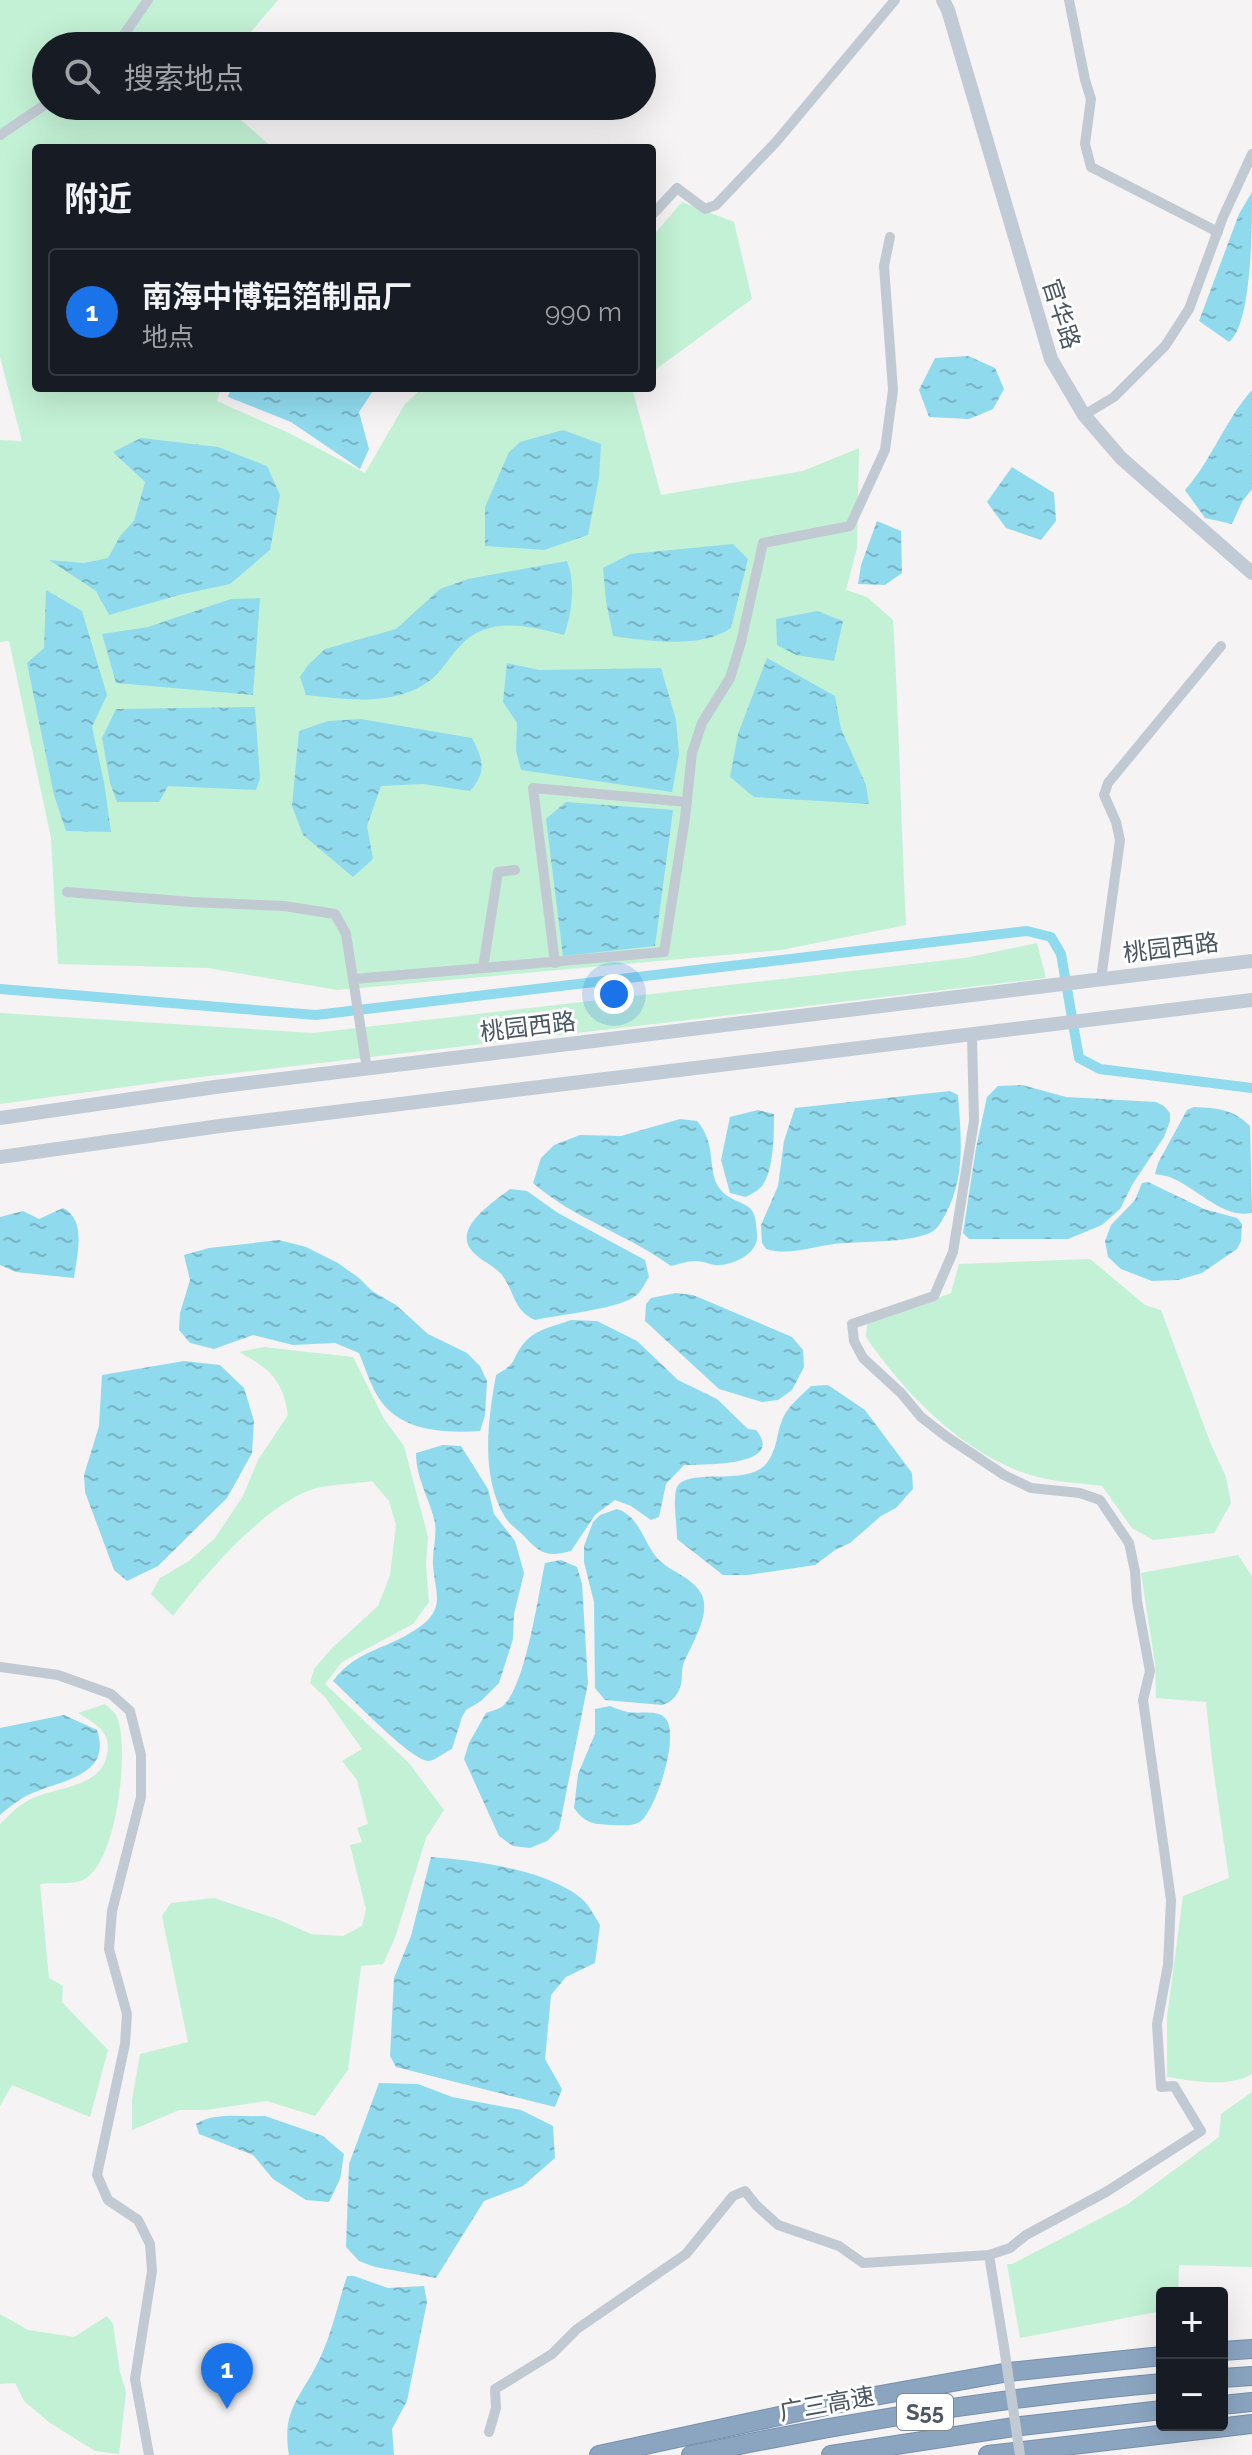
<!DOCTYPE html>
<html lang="zh">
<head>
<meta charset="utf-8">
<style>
	:root { --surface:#171b24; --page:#242831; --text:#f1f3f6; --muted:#9ea1a6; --line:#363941; --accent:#1a73e8 }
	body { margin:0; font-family:Raleway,"Noto Sans SC",sans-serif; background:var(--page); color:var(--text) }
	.controls { position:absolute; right:24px; bottom:24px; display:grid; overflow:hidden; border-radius:8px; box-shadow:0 8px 32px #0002 }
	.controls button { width:72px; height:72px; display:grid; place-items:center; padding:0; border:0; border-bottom:2px solid var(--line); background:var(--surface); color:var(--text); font:40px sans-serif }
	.you { position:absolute; left:614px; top:994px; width:28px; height:28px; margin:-20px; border:6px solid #fff; border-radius:50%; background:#1a73e8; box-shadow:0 0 0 12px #1a73e833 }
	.badge { display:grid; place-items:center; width:52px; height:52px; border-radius:50%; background:var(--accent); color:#fff; font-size:26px; font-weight:700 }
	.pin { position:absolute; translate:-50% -66px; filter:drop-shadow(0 2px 4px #0008) }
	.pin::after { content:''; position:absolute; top:42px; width:28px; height:24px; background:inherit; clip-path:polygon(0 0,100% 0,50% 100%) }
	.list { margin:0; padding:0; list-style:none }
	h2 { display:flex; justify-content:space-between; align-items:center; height:104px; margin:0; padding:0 32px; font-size:34px }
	h2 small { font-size:26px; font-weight:400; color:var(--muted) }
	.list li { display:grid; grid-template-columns:52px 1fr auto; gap:24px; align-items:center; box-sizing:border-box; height:128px; margin:0 16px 16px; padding:0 16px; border:2px solid var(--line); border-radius:8px }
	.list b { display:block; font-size:30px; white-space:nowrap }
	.list p { margin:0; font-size:26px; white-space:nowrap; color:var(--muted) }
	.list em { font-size:26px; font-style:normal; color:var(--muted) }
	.icon { flex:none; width:44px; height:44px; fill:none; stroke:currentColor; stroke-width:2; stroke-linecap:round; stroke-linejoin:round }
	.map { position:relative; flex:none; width:1252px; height:2455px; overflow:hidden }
	.search { position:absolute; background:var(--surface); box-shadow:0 8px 32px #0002; left:32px; top:32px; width:624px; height:88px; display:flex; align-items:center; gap:20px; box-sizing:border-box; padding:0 28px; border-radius:44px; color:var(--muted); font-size:30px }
	.panel { position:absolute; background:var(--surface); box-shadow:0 8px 32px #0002; left:32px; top:144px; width:624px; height:248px; border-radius:8px }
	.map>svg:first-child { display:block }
</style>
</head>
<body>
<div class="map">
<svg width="1252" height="2455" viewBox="0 0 1252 2455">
	<defs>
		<pattern id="water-ripples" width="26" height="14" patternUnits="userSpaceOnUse" patternTransform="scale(2)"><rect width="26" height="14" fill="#90daee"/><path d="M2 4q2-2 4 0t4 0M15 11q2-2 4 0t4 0" fill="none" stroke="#78b4c4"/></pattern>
	</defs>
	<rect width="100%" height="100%" fill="#f5f3f3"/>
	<g fill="#c3f1d5">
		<path d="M0,0H278L239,46H46V106H225L273,148H36V388H221L217,401L291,434L365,473L405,404L422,388H632L661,495L803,471L859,448L857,548L846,590L867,597L893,620C899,722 901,823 906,925L781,950L337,990L208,968L58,964L51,838L9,641L0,642V440L22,441L0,357Z"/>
		<path d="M682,202L734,222L752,299L652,372V237Z"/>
		<path d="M1037,943L1046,978L176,1080L0,1104V1013L313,1033L965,958Z"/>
		<path d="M1090,1259L1145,1305L1161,1310L1210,1442L1226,1477L1231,1503L1214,1533L1153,1540L1132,1528L1102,1486C1080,1483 1055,1482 1034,1476C966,1457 905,1394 866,1337L867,1324L951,1293L959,1264Z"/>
		<path d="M264,1347L353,1357L384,1419L404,1446L428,1537L426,1565L429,1602L413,1624L342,1662L325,1684L409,1763L444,1810L426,1838L395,1938L383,1964L361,1966L348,2070L315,2116L267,2101L206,2110H179L132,2130V2100L140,2054L188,2042L162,1916L171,1903L214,1898L277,1919L311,1934L343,1936L362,1926L366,1909L350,1845L362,1842L357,1828L368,1824L357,1780L342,1761L362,1749L325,1697L310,1683L314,1669L332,1648L378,1606L390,1575L396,1525L389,1501L372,1481C354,1484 334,1484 317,1488C267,1501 204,1576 173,1616L151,1594L160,1578L189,1561L215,1538L243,1496L258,1460L288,1415C283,1380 269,1368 239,1352Z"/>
		<path d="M1238,1555L1252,1576V2074C1228,2088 1194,2081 1167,2077V2017L1183,1896L1229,1878L1212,1760L1206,1702L1156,1698L1155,1664L1141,1573Z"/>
		<path d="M105,1704C109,1708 115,1712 117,1717C130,1749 117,1864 83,1880C71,1885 52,1882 40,1884L49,1978L63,1986L62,2002L108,2050L90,2117L12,2085L0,2106V1824C8,1817 15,1808 24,1803C48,1786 100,1791 107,1755C112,1732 96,1724 78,1713Z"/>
		<path d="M1252,2092V2267L1179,2265L1178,2293H1162V2311L1020,2338L1007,2264H1012L1128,2204L1219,2137L1221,2114Z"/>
		<path d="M0,2314L28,2330L74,2337L107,2316L113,2324L120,2372L126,2392L119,2454L95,2451L50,2423L24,2401L15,2383L0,2384Z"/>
	</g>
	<g fill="url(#water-ripples)">
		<path d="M1252,192C1252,228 1252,323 1229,342L1199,321L1239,214Z"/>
		<path d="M968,356L995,368L1004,389L993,409L969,419L929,417L919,390L935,358Z"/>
		<path d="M231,388H375L359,412L369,449L360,469L291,422L228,397Z"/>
		<path d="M1252,390V489L1242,502L1232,524L1205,518L1185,490C1212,460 1225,420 1252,390Z"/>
		<path d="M563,430L601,444L599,478L588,535L544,550L485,546V507L509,452L520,442Z"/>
		<path d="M141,438L218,447L267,466L280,495L270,550L230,584L179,595L109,615L96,591L49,560L84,563L108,558L120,536L134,521L145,482L113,452Z"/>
		<path d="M1012,467L1054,493L1056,521L1041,540L1006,528L987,502Z"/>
		<path d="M877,521L901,531L902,573L885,585L858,584L861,565Z"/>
		<path d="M733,544L748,559L731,628C702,649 648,641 613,636L606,601L603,568L630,554Z"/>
		<path d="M567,561C576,584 572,613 564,635C529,626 488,615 460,646C442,665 442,676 416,689C382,705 342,699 306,695L300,677L308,665L325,649L396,629L440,589L468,579Z"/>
		<path d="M46,590L82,611L107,695L92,727L104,782L111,832L66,831L54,795L27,663L44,648Z"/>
		<path d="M260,598L253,695L116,683L102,634L148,627L231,599Z"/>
		<path d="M817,611L843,621L834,661L796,655L777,645L776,619Z"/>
		<path d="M767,658L835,696L841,729L866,785L869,804L754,797L730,777L738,734Z"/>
		<path d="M507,663L539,670L661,668L676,720L679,754L672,792L521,770L516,751L517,723L503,702Z"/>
		<path d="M255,707L260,778L256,790L168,786L159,802H117L110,783L102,738L116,709Z"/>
		<path d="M361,719L472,738C483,759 487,772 470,791L423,784L381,786L367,826L373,859L353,877L303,835L292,806L299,731L328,721Z"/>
		<path d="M566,802L673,810L655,946L563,956L546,819Z"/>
		<path d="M1022,1085L1066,1097L1156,1102L1164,1106L1170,1113V1121L1164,1137L1132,1185L1120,1209L1102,1225L1068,1239H969L963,1233L976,1148L987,1097L998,1086Z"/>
		<path d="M950,1091L958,1095C961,1137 966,1177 945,1215C941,1222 938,1229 930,1233C904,1243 872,1241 845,1243C818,1244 792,1257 766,1249L762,1243L761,1225L778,1186L784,1141L795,1108Z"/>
		<path d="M1194,1107C1217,1108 1233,1109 1250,1126L1252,1213C1224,1219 1199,1190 1174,1179C1169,1176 1161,1175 1155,1174L1158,1163L1187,1110Z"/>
		<path d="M758,1110L774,1114C774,1134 774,1170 762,1186C758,1191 751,1194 746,1197L730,1193L721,1160L730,1117Z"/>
		<path d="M680,1119L697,1121C718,1145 706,1171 720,1189C728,1200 742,1201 751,1209C756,1215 756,1225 757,1233C760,1251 737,1264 720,1265C712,1266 704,1261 696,1261C688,1261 679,1264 671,1266C627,1234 574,1219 533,1183L541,1158L554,1145L580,1135L621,1136Z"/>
		<path d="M1148,1182L1204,1209L1237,1218L1242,1224L1241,1241L1237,1249L1202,1273L1178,1280L1152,1281L1121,1269L1108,1257L1105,1241L1111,1225L1135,1200L1142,1183Z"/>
		<path d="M510,1189L527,1191L558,1213L645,1260L649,1277C645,1283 641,1293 634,1297C616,1309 558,1315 535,1320C513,1310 515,1292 502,1275C495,1266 481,1261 473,1252C450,1229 495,1201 510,1189Z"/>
		<path d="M63,1208C87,1220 77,1255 74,1278L16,1272L0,1265V1217L23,1211L39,1219Z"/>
		<path d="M279,1240L306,1247L338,1263L359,1278L372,1291L396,1305L428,1334L467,1353L480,1366L487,1381L485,1415L480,1431C444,1433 403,1432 380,1400C371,1387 365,1367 359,1353L335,1343L293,1345L253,1335L214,1349L190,1343L179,1330L180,1313L190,1280L184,1255L209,1248Z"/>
		<path d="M676,1293L693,1295L792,1337L803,1350L804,1367L792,1390L778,1400L762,1402L719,1389L645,1321L646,1304L651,1298Z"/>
		<path d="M571,1320L597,1321L637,1341L678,1380L717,1399L748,1429L756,1430C787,1467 701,1464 684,1465L666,1484L659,1517L651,1520L631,1506L615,1500L595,1515L571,1551C546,1558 540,1553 523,1535C517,1529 509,1524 505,1517C480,1475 488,1421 496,1375C520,1362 510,1359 525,1342C536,1329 555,1326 571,1320Z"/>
		<path d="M184,1361L220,1365L244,1388L254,1421L252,1453L227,1498L158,1566L127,1581L114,1570L85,1492L84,1475L99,1426L102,1375Z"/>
		<path d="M828,1385L865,1410L912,1473L913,1489L896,1508L881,1516L850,1543L835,1550L815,1565L748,1575H723L677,1539C677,1525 673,1504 676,1490C683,1465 745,1488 766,1464C778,1450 776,1433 783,1418C788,1406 802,1395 811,1386Z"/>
		<path d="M443,1445L461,1446L488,1489L494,1514L515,1541L524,1573L514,1614L513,1639L499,1683L481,1701L466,1710L462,1717L452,1749C445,1752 436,1760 429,1761C412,1762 349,1695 333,1681C356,1650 385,1650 415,1630C446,1610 436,1596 433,1566C432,1552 437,1537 435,1523C430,1499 416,1479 416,1453Z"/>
		<path d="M617,1509C640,1516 643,1543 659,1560C671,1572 694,1578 702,1595C711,1617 690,1646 683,1665C681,1673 683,1682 679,1690C676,1697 670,1703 662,1705L605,1700L595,1688L594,1602L584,1562V1546L593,1522L600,1515Z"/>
		<path d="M561,1560L577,1567L582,1584L588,1683L559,1829L547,1841L530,1848L513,1846L499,1836L464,1759L469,1743L486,1713C491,1711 499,1709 503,1706C526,1685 538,1595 545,1563Z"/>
		<path d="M610,1706C616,1708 622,1711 628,1712C639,1714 656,1710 664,1717C682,1731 656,1809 641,1821C632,1827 621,1825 611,1825C592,1824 585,1823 574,1808L578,1774L595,1734V1709Z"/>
		<path d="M64,1715L97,1730C113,1778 57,1780 26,1796C17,1801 8,1808 0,1815V1728Z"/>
		<path d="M431,1857C474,1860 548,1870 582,1899C589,1905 595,1917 600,1925L595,1963L566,1977L551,1995L545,2059L562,2089L555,2107L396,2067L390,2056L394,1978L411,1936Z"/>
		<path d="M379,2083L418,2084L452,2097L521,2110L553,2126L555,2158L523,2186L484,2201L436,2278L375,2267L359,2261L346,2247L349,2164Z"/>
		<path d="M265,2116L323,2136L344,2154L340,2179L329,2202L306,2200L273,2179L253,2155L199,2134L196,2124C214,2112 243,2117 265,2116Z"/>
		<path d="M347,2276H354L388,2288L424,2286L427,2302L407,2401L392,2429L394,2455H289C281,2408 302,2397 320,2358C332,2333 338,2303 347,2276Z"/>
	</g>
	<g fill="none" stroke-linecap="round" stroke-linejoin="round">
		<path stroke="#90daee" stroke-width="10" d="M0,989L316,1015L1027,931L1051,937L1061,954L1079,1058L1100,1069L1252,1088"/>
		<g stroke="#7690ad" stroke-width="20">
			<g id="motorway">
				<path d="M1222,2351L1252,2349"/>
				<path d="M1222,2378L1252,2376"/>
				<path d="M1222,2405L1252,2402"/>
				<path d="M599,2455L858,2399L1009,2372L1162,2356"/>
				<path d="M691,2455C846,2422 1004,2397 1162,2383"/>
				<path d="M831,2455L1021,2426L1162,2410"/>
				<path d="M988,2455L1252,2424"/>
			</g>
		</g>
		<g stroke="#c1cad2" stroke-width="10">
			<path d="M1069,0L1085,80L1091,99L1085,144L1091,167L1218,232"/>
			<path d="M112,46L123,36L148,0"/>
			<path d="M0,135L46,104"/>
			<path d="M652,215L677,188L705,209L716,205L776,142L895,0"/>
			<path d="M1084,415L1114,397L1165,346L1189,309L1223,217L1252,154"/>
			<path d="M67,892L192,902L284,906L335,914L346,934L367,1069"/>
			<path d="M555,963L533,788L687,802"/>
			<path d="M483,968L664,952L685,818L692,753L702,723L730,678L741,642L763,543L850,526L885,450L893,390L884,266L890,237"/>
			<path d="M354,979L483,968L498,872L515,870"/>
			<path d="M1101,979L1120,840L1116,822L1104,795L1108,783L1221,646"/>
			<path d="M0,1667L58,1675L111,1694L130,1711L141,1755V1797L112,1911L109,1949L127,2014L125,2044L97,2175L108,2200L138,2220L150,2244L152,2271L135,2379L149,2455"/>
			<path d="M989,2255L1004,2347"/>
			<path d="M489,2432L496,2408L495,2389L552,2354L577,2329L686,2254L733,2196L745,2191L756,2205L778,2225L839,2246L863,2263L989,2255L1010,2248L1026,2235L1106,2192L1201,2131L1174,2086L1161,2087L1157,2024L1168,1965L1171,1900L1143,1700L1150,1671L1137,1601L1135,1571L1129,1543L1100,1500L1080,1493L1031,1488L1004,1475L947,1437L921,1417L901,1393L863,1358L854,1341L852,1324L934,1296L953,1252L974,1121L972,1035"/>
		</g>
		<g stroke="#c1cbd6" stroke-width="14">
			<path d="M943,0L948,10L1051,359L1084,415L1121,458L1252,573"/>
			<path d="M0,1118L215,1087L1252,961"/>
			<path d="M0,1157L220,1126L1252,1000"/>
		</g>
		<use href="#motorway" stroke="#8ba5c1" stroke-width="18"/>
		<path stroke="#c1cad2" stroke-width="10" d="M1004,2347L1020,2455"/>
	</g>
	<g text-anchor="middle" stroke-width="6" stroke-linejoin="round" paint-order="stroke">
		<rect fill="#fff" stroke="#808990" stroke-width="2" x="897" y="2394" width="56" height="36" rx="6"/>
		<g font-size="22" font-weight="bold" fill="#4a5661">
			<text x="925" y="2420">S55</text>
		</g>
		<g font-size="24" fill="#4a5661" stroke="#fff">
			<text transform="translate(1061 314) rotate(72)" y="8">官华路</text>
			<text transform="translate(1171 948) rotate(-7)" y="8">桃园西路</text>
			<text transform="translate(528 1027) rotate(-7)" y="8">桃园西路</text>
			<text transform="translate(827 2404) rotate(-10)" y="8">广三高速</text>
		</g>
	</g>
</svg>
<div class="controls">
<button>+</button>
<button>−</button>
</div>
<div class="you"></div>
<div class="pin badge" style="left:227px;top:2409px">1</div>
<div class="search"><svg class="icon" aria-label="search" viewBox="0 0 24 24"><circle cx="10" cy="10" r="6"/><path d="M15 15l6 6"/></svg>搜索地点</div>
<section class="panel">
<h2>附近<small></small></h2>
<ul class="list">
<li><span class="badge">1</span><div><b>南海中博铝箔制品厂</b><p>地点</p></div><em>990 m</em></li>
</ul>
</section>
</div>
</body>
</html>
